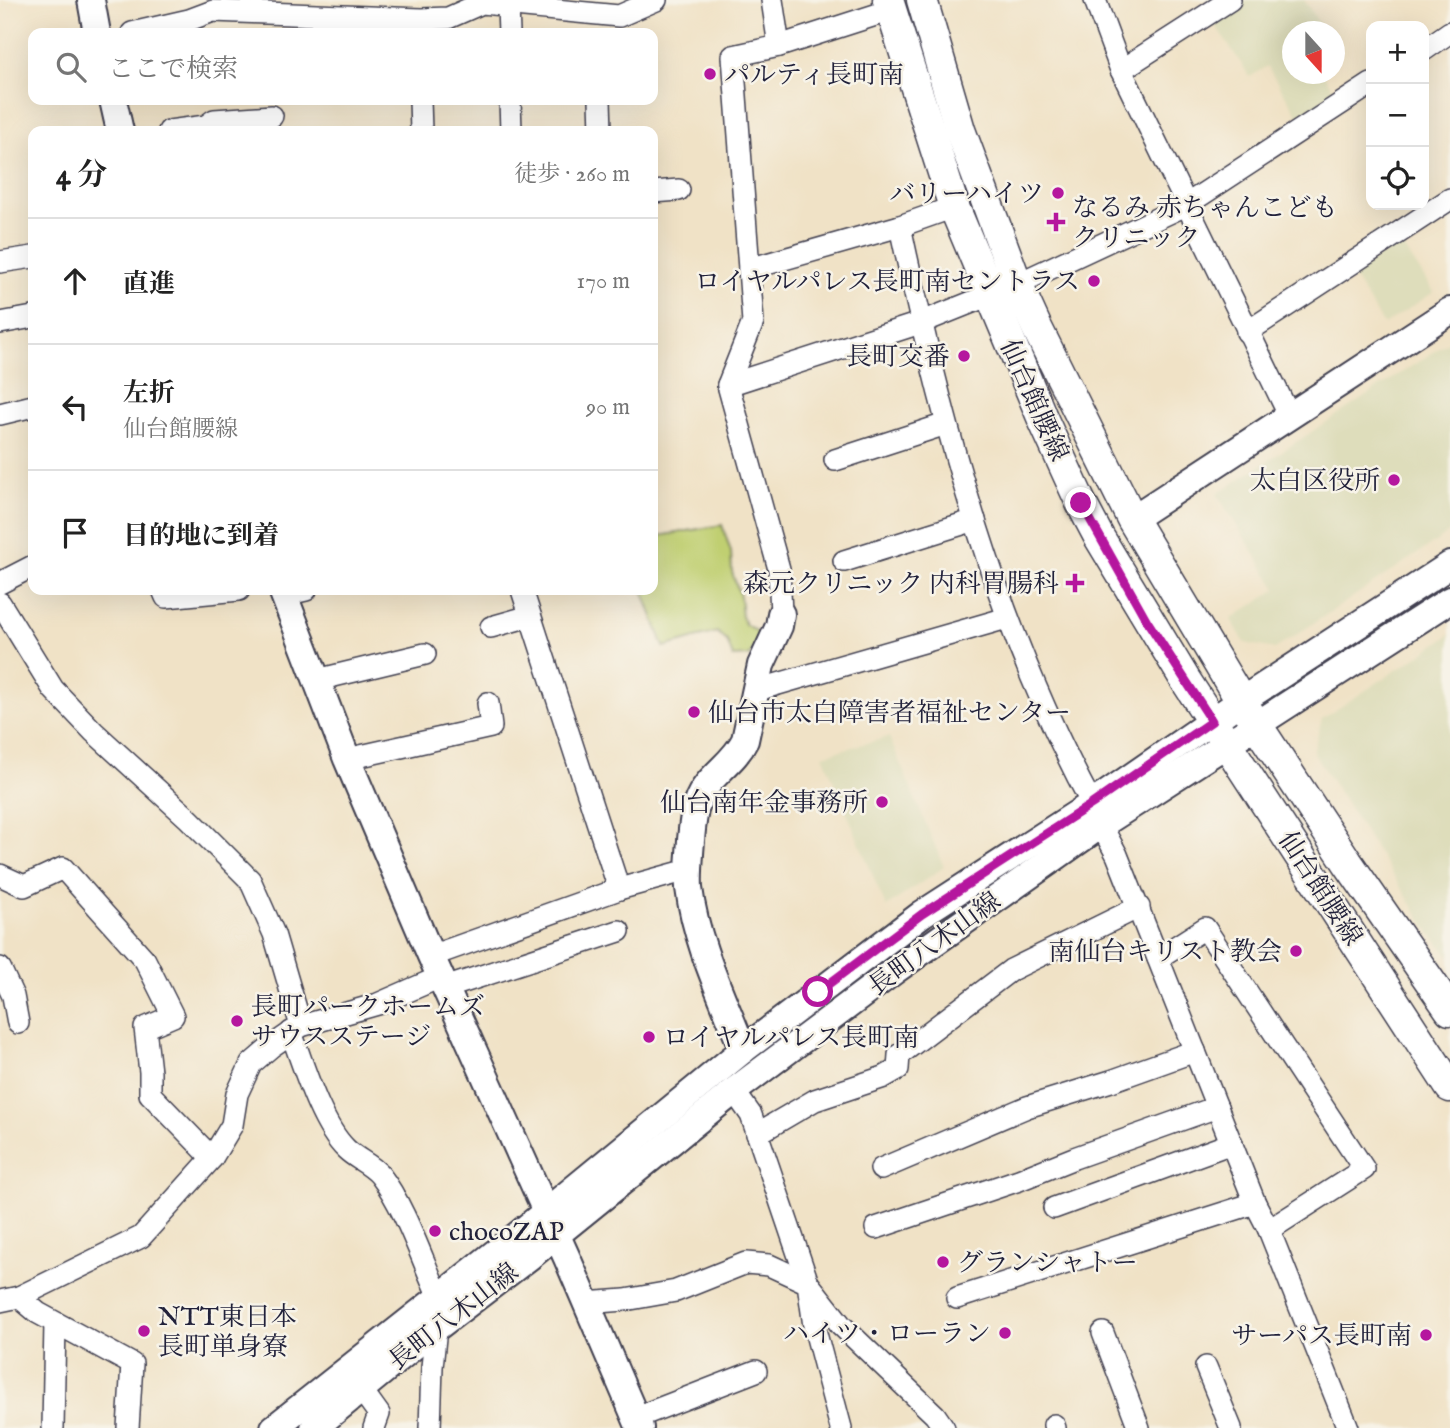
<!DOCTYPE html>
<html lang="ja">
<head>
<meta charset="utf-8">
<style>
	:root { --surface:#fff; --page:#f6f6f6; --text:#222; --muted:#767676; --line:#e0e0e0 }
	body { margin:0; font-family:"IM FELL English","Noto Serif JP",serif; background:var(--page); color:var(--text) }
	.controls { position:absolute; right:21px; top:21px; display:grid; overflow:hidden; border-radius:14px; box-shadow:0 7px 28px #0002 }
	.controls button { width:63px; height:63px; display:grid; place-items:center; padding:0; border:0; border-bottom:2px solid var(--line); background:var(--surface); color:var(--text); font:35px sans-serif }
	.compass { position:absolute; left:1282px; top:21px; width:63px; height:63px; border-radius:50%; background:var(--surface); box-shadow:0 7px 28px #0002; rotate:159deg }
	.stop { position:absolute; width:21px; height:21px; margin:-16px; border:5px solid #b5179e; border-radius:50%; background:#fff }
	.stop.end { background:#b5179e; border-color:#fff; box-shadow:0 2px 7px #0008 }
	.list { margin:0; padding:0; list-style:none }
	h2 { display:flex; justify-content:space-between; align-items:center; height:91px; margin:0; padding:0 28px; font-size:30px }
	h2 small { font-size:23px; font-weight:400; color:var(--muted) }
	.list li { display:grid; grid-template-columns:46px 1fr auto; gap:21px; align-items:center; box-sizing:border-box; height:126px; padding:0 28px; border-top:2px solid var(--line) }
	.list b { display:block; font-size:26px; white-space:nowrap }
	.list p { margin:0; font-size:23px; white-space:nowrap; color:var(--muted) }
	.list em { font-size:23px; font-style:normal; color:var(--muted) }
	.icon { flex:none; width:38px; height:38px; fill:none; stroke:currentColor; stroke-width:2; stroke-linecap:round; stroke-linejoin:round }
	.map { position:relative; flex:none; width:1450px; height:1428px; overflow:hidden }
	.search { position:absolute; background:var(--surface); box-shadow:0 7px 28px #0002; left:28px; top:28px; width:630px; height:77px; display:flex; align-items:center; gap:18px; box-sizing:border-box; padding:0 24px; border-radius:14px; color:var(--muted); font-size:26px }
	.panel { position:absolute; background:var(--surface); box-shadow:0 7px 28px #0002; left:28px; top:126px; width:630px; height:469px; border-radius:14px }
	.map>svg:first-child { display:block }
</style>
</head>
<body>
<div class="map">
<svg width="1450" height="1428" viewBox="0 0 1450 1428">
	<rect width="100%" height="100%" fill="#f7f3e8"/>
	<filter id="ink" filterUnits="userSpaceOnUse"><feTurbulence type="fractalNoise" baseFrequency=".0143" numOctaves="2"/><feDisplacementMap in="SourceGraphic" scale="14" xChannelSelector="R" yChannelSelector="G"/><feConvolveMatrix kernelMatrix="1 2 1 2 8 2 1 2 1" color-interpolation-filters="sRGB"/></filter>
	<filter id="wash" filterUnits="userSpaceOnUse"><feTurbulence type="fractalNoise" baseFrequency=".00686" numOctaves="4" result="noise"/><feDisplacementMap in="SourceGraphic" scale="28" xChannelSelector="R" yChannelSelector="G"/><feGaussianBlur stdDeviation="1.57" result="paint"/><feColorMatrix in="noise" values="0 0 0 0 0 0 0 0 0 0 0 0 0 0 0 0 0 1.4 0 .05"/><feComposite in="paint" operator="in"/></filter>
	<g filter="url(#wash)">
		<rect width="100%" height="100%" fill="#f0e2c6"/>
		<g fill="#deddbb">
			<path d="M1243,0H1304L1323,29L1319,31L1292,32V74H1323L1337,95L1300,119L1267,66L1250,77L1212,20Z"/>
			<path d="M1400,242L1434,292L1384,325L1352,275Z"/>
			<path d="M1450,341V532L1275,649L1245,643L1231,619L1277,589L1217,494Z"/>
			<path d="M1450,635V957L1431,934L1313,752L1322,719Z"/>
			<path d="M889,737L944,867L886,907L823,755Z"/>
		</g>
		<path fill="#c0cf71" stroke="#717856" stroke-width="2" d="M722,525L731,552L732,572L740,596L742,617L745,624L763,635L749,656L733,657L727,641L717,632L664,647L643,590H653V537Z"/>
	</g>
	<g filter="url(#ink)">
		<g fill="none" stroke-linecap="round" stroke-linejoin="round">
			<g stroke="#413f50" stroke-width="24">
				<g id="minor">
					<path d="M772,0L779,46"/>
					<path d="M1095,0L1121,70L1290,417"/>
					<path d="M508,7L509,33"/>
					<path d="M132,33L189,20L213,11L421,19L448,18L482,3L619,16L656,0"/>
					<path d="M1424,50L1450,32"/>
					<path d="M1121,70L1230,0"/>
					<path d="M420,100L421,131"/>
					<path d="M510,100L511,131"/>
					<path d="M600,100L601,131"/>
					<path d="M169,131L206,126L214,120L272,116"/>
					<path d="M653,192L679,190"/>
					<path d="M900,226C942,424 995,625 1092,804"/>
					<path d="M0,262L33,257"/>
					<path d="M749,269L900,226L954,207"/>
					<path d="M0,323L33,317"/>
					<path d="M1247,332L1450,199"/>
					<path d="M728,385L920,323L1017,284L1186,205L1371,84"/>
					<path d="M0,414L33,406"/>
					<path d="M835,460L946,424"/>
					<path d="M844,561L975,520"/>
					<path d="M0,583L33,566"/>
					<path d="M163,590L166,597L239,590"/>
					<path d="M522,590L619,889"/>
					<path d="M284,595L306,590"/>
					<path d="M0,603L53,689L94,732L189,819L250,880L274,934L301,1026"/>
					<path d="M781,614L779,569L728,385L753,322L733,56L779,46L891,10"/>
					<path d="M491,627L530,616"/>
					<path d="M317,680L425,654"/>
					<path d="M754,691L1007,618"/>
					<path d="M347,759L491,727L488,703"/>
					<path d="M1101,825L1117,855L1255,1203L1269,1230L1348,1428"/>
					<path d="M0,875L24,886L63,868L145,960L173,1016L145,1028L150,1072V1094L212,1158"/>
					<path d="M431,956L619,889L688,870"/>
					<path d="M1158,958L1205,928L1364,1169L1269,1230"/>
					<path d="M0,968L13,996L18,1023"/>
					<path d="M445,988L619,931"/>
					<path d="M291,1032C303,1065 321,1125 346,1149C356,1159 371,1164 380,1175C405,1207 422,1260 439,1297"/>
					<path d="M734,1091L751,1115L808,1283L841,1325L935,1415L944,1428"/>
					<path d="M757,1134L815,1100L884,1077L898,1069L899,1055L1011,970L1139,907"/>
					<path d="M881,1169L1027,1107L1111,1081L1195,1051"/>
					<path d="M1054,1208L1232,1143"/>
					<path d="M876,1228L1019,1180L1074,1158L1217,1107"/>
					<path d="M19,1297L38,1313L132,1364L128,1428"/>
					<path d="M957,1298L1255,1203"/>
					<path d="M0,1301L19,1297L141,1237L212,1158L232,1125L237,1094L251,1064L272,1046L301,1026L378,1004L440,977"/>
					<path d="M585,1303L625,1300L676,1291L746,1263L769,1265L808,1283L814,1326L841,1428"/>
					<path d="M1103,1333L1139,1428"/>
					<path d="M1206,1367L1231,1428"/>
					<path d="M361,1389L379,1414L374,1428"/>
					<path d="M635,1418L756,1371"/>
					<path d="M1054,1425L1055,1428"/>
					<path d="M53,1428L55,1323"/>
					<path d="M430,1428L432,1367L436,1328"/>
				</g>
			</g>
			<g stroke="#413f50" stroke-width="30">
				<g id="tertiary">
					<path d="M91,0L97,33"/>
					<path d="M113,100L120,131"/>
					<path d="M1132,519L1450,311"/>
					<path d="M282,590L347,759L431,956L567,1258L640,1428"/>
					<path d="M743,1050C723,998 696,944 689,888C688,872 690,856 691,840C692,828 693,815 697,803C706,776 733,765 745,740L761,665L779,626L781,614"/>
					<path d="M274,1428L519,1234L743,1050L922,914L1092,804L1241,701L1450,565"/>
					<path d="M314,1428L436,1328L529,1257L734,1091L894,971L1101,825L1450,600"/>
				</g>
			</g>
			<g stroke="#413f50" stroke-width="33">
				<g id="secondary">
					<path d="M888,0L954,207L1044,422L1081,503L1099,537L1186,681L1450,1087"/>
					<path d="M922,0L960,130L1017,284L1037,328L1132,519L1241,701L1348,863L1450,1010"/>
				</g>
			</g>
			<use href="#minor" stroke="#fff" stroke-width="21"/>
			<use href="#tertiary" stroke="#fff" stroke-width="26"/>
			<use href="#secondary" stroke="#fff" stroke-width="30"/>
		</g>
	</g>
	<g fill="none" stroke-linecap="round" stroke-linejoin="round" filter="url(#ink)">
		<path stroke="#b5179e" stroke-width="9" d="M818,992L922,914L1092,804L1212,721L1147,621L1081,503"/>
	</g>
	<g fill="#b5179e" stroke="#f7f3e8" stroke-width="2.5">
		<circle cx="710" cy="74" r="7"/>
		<circle cx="1058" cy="193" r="7"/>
		<path d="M1052.5 211.5h7v7h7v7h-7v7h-7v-7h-7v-7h7z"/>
		<circle cx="1094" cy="281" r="7"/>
		<circle cx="964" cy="356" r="7"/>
		<circle cx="1394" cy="480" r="7"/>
		<path d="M1071.5 572.5h7v7h7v7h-7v7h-7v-7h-7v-7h7z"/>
		<circle cx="694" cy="712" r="7"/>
		<circle cx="882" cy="802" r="7"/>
		<circle cx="1296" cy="951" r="7"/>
		<circle cx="237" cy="1021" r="7"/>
		<circle cx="649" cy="1037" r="7"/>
		<circle cx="435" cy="1231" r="7"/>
		<circle cx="943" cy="1262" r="7"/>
		<circle cx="144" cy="1331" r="7"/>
		<circle cx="1005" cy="1333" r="7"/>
		<circle cx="1426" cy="1335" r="7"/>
	</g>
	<g text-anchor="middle" stroke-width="5" stroke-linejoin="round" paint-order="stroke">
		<g font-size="26" fill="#22223b" stroke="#f7f3e8" text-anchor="end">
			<text x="724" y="83" text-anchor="start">パルティ長町南</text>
			<text x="1044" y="202">バリーハイツ</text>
			<text x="1072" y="216" text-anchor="start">なるみ 赤ちゃんこども<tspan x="1072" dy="30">クリニック</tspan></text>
			<text x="1080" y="290">ロイヤルパレス長町南セントラス</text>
			<text x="950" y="365">長町交番</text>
			<text x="1380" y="489">太白区役所</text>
			<text x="1059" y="592">森元クリニック 内科胃腸科</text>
			<text x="708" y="721" text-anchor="start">仙台市太白障害者福祉センター</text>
			<text x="868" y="811">仙台南年金事務所</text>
			<text x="1282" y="960">南仙台キリスト教会</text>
			<text x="251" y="1015" text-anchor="start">長町パークホームズ<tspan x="251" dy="30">サウスステージ</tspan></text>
			<text x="663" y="1046" text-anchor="start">ロイヤルパレス長町南</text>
			<text x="449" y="1240" text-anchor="start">chocoZAP</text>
			<text x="957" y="1271" text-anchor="start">グランシャトー</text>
			<text x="158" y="1325" text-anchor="start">NTT東日本<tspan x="158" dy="30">長町単身寮</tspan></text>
			<text x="991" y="1342">ハイツ・ローラン</text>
			<text x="1412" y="1344">サーパス長町南</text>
		</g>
		<g font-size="26" fill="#22223b" stroke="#f7f3e8">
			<text transform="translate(1035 400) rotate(66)" y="9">仙台館腰線</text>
			<text transform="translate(1321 888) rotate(57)" y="9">仙台館腰線</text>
			<text transform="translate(934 943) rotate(-36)" y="9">長町八木山線</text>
			<text transform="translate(453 1316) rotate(-38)" y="9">長町八木山線</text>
		</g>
	</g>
</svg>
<div class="controls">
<button>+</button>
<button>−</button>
<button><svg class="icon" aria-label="locate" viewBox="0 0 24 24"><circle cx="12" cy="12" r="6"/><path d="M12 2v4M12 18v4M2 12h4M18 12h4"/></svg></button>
</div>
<svg class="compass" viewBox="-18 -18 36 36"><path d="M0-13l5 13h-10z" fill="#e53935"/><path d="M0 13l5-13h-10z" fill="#767676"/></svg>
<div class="stop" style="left:818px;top:992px"></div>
<div class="stop end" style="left:1081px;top:503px"></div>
<div class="search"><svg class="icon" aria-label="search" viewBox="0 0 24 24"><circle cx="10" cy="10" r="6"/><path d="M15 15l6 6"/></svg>ここで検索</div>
<section class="panel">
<h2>4 分<small>徒歩 · 260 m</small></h2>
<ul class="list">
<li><svg class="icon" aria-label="ahead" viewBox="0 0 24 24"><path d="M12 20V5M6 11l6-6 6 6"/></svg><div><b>直進</b></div><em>170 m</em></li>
<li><svg class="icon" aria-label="left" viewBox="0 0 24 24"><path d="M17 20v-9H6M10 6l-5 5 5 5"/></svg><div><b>左折</b><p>仙台館腰線</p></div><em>90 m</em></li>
<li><svg class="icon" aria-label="arrive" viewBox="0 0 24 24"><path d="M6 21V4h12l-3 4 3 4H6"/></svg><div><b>目的地に到着</b></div></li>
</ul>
</section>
</div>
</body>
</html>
